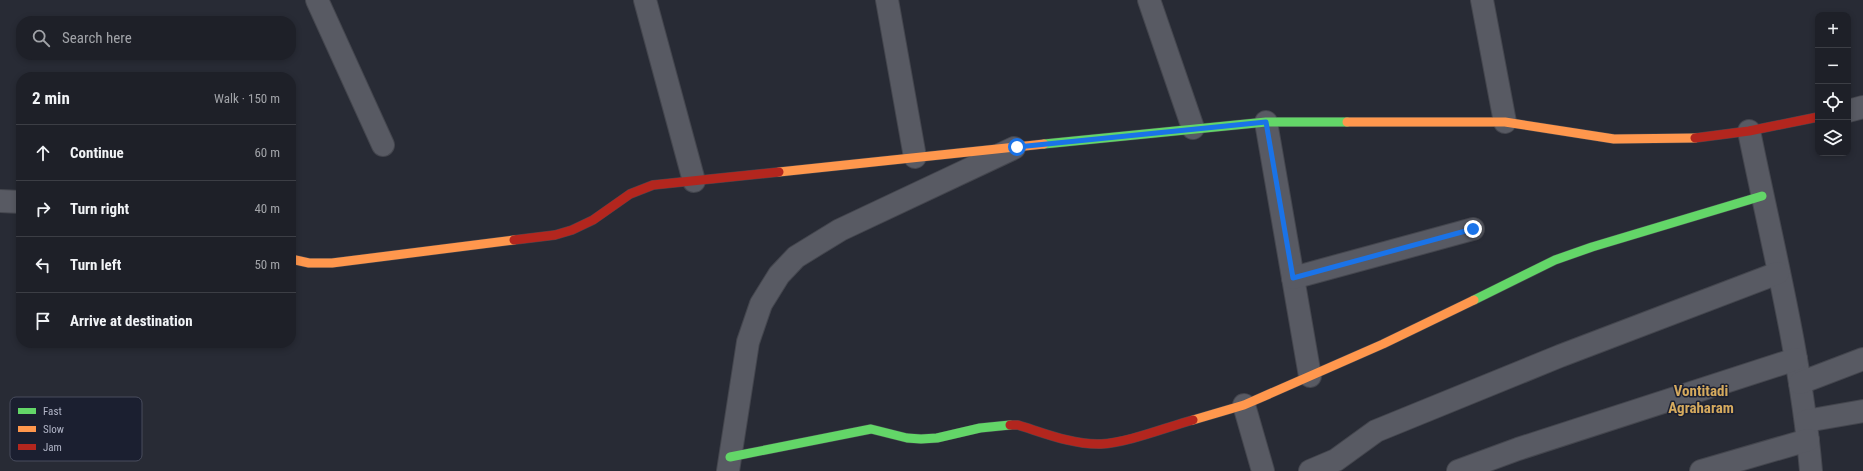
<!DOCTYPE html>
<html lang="en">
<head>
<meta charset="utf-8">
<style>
	:root { --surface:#1e2028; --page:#2b2d34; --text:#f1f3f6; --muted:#a1a3a8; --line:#3c3e45 }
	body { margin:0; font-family:"Roboto Condensed",sans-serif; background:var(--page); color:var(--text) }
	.controls { position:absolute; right:12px; top:12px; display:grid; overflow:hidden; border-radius:8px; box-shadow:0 2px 6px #0003 }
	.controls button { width:36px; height:36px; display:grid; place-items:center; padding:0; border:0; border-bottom:1px solid var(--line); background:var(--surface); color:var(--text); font:20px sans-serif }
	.stop { position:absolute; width:12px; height:12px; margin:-9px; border:3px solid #1a73e8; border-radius:50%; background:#fff }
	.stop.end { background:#1a73e8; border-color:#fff; box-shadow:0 1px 4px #0008 }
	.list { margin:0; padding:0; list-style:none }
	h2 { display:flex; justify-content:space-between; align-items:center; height:52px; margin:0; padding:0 16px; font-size:17px }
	h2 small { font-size:13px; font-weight:400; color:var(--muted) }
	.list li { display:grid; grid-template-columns:26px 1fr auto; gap:12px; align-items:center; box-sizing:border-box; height:56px; padding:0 16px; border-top:1px solid var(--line) }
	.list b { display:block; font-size:15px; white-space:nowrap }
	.list em { font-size:13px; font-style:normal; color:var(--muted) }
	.icon { flex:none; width:22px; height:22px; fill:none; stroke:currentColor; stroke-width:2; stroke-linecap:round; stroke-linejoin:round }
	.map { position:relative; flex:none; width:1863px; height:471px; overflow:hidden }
	.search { position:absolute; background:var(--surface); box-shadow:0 2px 6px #0003; left:16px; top:16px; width:280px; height:44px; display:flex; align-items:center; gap:10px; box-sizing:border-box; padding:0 14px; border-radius:16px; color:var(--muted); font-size:15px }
	.panel { position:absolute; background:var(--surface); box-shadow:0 2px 6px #0003; left:16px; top:72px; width:280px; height:276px; border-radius:16px }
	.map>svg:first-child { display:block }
</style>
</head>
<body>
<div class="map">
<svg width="1863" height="471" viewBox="0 0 1863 471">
	<rect width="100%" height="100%" fill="#282b35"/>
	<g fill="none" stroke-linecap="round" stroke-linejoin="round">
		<g stroke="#44464e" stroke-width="24">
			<g id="street">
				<path d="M317,0L383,145"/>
				<path d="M645,0L694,181"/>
				<path d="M887,0L915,157"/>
				<path d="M1149,0L1193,128"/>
				<path d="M1482,0L1505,122"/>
				<path d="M1848,111L1863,107"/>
				<path d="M1266,122L1310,376"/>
				<path d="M1749,131C1772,244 1801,356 1811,471"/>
				<path d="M0,201L21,202"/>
				<path d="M1293,278L1473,229"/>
				<path d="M1800,383L1863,359"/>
				<path d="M1244,405L1263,471"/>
				<path d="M1806,421L1863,411"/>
				<path d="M728,471L748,342L761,304L779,275L796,257L840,230L1014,148"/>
				<path d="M1310,471L1336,460L1376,431L1560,356L1778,273"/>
				<path d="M1458,471L1518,449L1796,359"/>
				<path d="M1701,471L1808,440"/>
			</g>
		</g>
		<g stroke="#44464e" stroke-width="10">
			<g id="fast">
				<path d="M1044,144L1266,122H1347"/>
				<path d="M1474,300L1555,260L1592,247L1762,196"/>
				<path d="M730,457L871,429L907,438L921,439L937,438L980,428L1010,425"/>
			</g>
		</g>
		<g stroke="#44464e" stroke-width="10">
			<g id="slow">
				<path d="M1347,122H1505L1614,139L1695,138"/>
				<path d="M779,172L1044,144"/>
				<path d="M291,259L309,263H332L514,240"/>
				<path d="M1193,420L1244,405L1383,344L1474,300"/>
			</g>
		</g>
		<g stroke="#44464e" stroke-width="10">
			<g id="jam">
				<path d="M1695,138L1749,131L1818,117"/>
				<path d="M514,240L555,235L572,230L593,220L630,194L653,185L779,172"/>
				<path d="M1010,425H1018C1044,433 1073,445 1101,444C1127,443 1167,427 1193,420"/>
			</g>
		</g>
		<use href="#street" stroke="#585a63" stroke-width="22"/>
		<use href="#fast" stroke="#63d668" stroke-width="9"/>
		<use href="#slow" stroke="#ff974d" stroke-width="9"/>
		<use href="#jam" stroke="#b3261e" stroke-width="9"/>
	</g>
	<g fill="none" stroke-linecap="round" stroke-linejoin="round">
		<path stroke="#1a73e8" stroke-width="5" d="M1017,147L1266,122L1293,278L1473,229"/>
	</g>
	<g text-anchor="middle" stroke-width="3" stroke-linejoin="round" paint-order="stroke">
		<g font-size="15" font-weight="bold" fill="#d5aa5e" stroke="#1b1f30">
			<text x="1701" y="396">Vontitadi<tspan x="1701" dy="17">Agraharam</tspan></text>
		</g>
	</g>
	<rect x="10" y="397" width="132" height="64" rx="6" fill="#1b1f30" stroke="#484c5d" stroke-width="1"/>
	<rect x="18" y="408" width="18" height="6" fill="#63d668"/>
	<rect x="18" y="426" width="18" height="6" fill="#ff974d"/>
	<rect x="18" y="444" width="18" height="6" fill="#b3261e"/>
	<g font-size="11" fill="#b1b5c7">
		<text x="43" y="415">Fast</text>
		<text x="43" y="433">Slow</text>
		<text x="43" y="451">Jam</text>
	</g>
</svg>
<div class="controls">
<button>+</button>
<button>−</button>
<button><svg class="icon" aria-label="locate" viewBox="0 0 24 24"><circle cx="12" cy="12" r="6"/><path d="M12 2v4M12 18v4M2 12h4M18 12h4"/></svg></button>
<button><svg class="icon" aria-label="layers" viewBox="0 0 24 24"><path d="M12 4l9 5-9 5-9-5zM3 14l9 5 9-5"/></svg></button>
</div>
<div class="stop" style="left:1017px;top:147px"></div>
<div class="stop end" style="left:1473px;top:229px"></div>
<div class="search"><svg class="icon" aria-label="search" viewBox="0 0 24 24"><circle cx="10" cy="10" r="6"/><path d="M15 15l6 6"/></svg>Search here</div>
<section class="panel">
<h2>2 min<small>Walk · 150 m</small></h2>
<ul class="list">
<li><svg class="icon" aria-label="ahead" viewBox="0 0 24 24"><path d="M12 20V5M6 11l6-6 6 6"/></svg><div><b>Continue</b></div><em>60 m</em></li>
<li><svg class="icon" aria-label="right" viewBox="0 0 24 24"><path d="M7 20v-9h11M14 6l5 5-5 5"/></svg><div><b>Turn right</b></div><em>40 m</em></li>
<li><svg class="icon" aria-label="left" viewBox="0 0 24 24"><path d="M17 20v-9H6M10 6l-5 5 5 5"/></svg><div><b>Turn left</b></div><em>50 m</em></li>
<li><svg class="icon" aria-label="arrive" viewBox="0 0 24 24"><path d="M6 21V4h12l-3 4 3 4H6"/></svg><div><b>Arrive at destination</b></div></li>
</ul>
</section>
</div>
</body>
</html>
